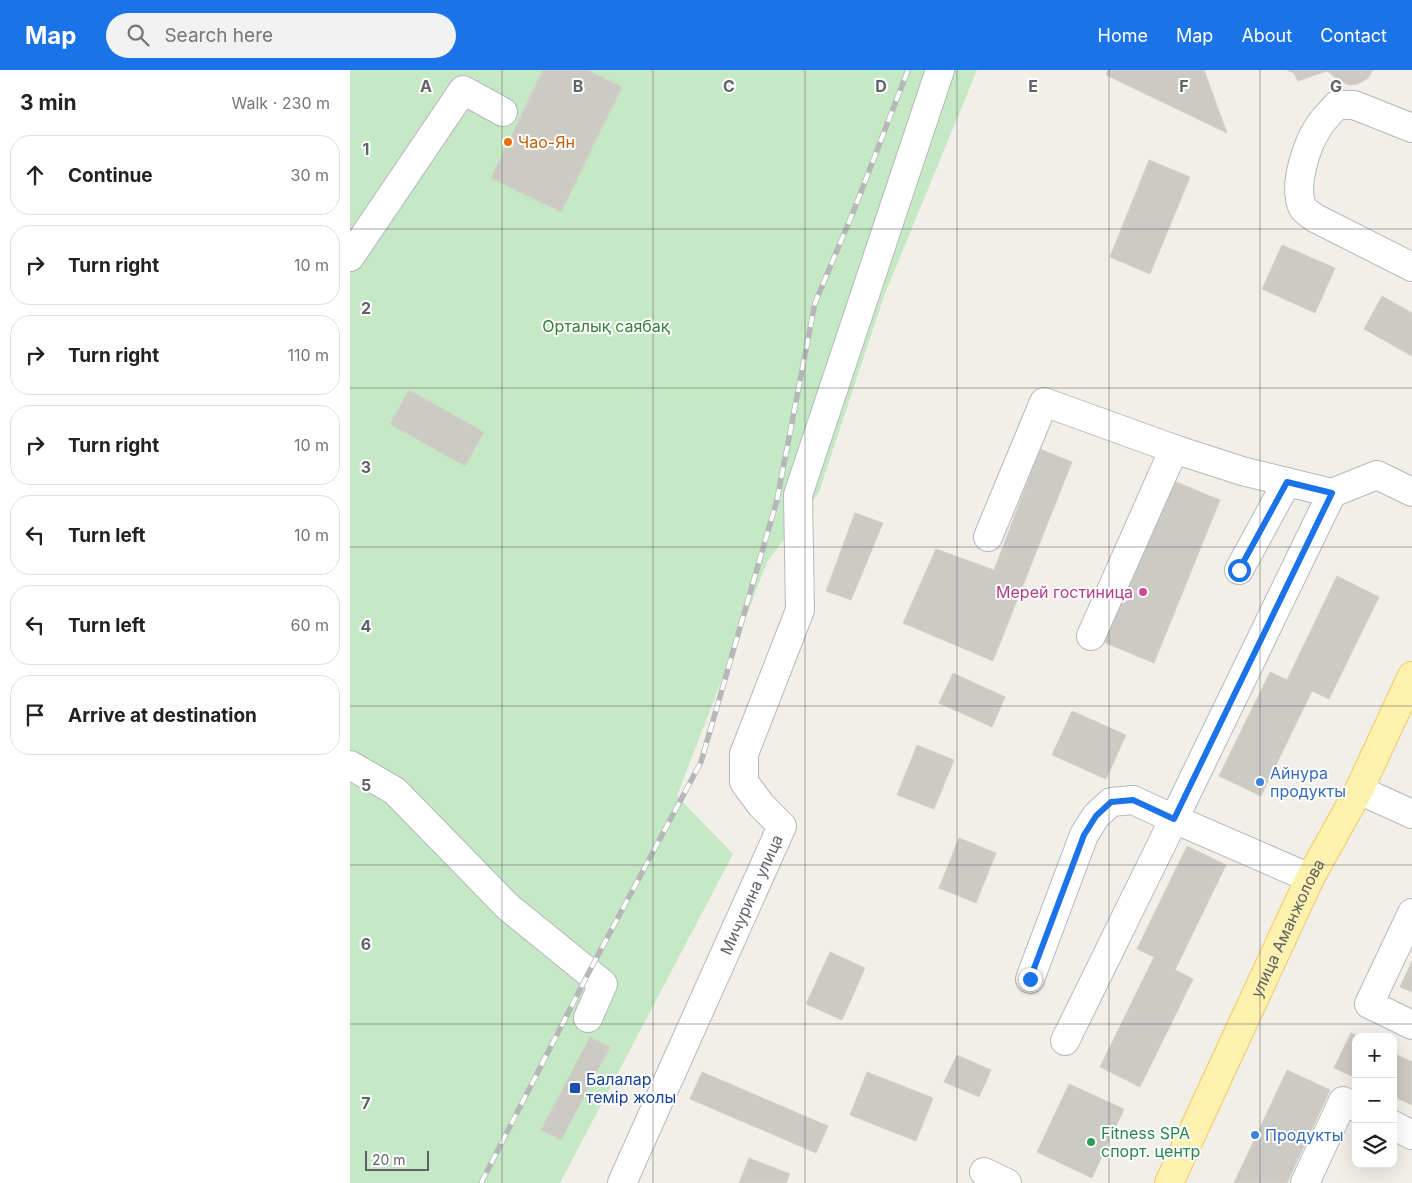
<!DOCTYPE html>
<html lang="en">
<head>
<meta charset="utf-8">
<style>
	:root { --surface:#fff; --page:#f2f2f2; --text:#222; --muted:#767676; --line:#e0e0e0; --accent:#1a73e8 }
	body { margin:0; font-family:Inter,sans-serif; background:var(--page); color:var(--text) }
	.controls { position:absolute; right:15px; bottom:15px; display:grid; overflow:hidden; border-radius:10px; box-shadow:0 5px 20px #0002 }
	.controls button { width:45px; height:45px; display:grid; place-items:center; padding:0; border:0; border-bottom:1px solid var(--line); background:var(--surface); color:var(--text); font:25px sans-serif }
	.scale { position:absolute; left:15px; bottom:12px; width:64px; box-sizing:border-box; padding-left:5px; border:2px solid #5f6368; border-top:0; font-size:14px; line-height:18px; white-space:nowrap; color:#5f6368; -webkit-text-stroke:4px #fff; paint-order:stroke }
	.stop { position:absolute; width:15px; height:15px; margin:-11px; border:4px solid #1a73e8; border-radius:50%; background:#fff }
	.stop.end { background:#1a73e8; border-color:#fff; box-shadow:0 1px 5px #0008 }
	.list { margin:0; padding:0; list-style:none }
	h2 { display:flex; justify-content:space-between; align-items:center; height:65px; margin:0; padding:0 20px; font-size:21px }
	h2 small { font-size:16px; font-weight:400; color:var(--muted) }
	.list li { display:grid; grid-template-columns:32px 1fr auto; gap:15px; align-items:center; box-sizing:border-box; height:80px; margin:0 10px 10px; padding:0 10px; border:1px solid var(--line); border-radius:20px }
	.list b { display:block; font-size:19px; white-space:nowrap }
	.list em { font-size:16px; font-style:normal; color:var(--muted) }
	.icon { flex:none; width:28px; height:28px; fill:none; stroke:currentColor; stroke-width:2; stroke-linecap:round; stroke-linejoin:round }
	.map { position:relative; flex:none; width:1062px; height:1113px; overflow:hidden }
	header { display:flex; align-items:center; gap:30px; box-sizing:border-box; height:70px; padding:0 25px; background:var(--accent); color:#fff }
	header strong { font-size:24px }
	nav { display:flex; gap:28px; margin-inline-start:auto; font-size:18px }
	.search { width:350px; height:45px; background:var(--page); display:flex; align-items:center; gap:12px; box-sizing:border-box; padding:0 18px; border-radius:28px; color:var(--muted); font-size:19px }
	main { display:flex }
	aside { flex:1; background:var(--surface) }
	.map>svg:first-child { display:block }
</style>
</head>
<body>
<header>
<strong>Map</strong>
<div class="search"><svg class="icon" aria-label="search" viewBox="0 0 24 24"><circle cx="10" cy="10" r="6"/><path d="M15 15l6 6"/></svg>Search here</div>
<nav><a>Home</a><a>Map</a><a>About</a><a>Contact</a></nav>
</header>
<main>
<aside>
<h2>3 min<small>Walk · 230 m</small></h2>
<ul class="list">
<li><svg class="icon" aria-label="ahead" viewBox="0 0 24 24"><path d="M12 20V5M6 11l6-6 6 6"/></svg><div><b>Continue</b></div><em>30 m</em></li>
<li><svg class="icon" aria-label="right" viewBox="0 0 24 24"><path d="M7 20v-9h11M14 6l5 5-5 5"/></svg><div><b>Turn right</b></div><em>10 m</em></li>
<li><svg class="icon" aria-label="right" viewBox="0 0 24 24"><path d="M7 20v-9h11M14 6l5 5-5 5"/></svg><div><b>Turn right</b></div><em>110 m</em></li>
<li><svg class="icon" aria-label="right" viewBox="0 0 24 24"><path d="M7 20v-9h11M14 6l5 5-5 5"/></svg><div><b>Turn right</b></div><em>10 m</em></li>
<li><svg class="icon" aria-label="left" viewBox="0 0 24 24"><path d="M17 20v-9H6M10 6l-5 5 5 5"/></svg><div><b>Turn left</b></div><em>10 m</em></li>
<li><svg class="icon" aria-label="left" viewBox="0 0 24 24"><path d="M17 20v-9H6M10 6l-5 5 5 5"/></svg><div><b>Turn left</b></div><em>60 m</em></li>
<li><svg class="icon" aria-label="arrive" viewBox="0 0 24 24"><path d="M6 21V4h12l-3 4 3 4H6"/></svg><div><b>Arrive at destination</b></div></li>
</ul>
</aside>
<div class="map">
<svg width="1062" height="1113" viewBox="0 0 1062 1113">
	<rect width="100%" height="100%" fill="#f1efe8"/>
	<path fill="#c5e8c5" d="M0,0H627L534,226L469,422L417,492L327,726L383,784L210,1113H0Z"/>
	<g fill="#cccac5" stroke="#d6d1c6">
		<path d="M193,0H237L272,17L211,142L141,108Z"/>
		<path d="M758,0H854L877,63L756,5Z"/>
		<path d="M937,0H1023L1018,8L1008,14L999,15L991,12L977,1L948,11L944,3Z"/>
		<path d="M799,90L840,107L800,204L760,187Z"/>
		<path d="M932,175L985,198L965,243L912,219Z"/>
		<path d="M1032,226L1062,243V286L1014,259Z"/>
		<path d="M59,320L134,362L115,396L40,354Z"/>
		<path d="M690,379L722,392L643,591L553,553L586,479L644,500Z"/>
		<path d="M819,409L870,430L804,593L753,572Z"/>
		<path d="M505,443L533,453L501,530L476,521Z"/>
		<path d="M987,506L1029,527L979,629L962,621L911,726L869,706L920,602L937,610Z"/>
		<path d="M603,603L655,627L642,657L589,633Z"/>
		<path d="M722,641L776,665L756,709L702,685Z"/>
		<path d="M567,675L604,690L584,739L547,725Z"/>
		<path d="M609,768L646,783L626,833L589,818Z"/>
		<path d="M837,776L876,795L825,900L843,909L790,1017L750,997L804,887L787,879Z"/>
		<path d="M480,882L515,898L492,950L456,934Z"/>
		<path d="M1062,891V922L1050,917Z"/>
		<path d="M1001,963L1010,967H1006V1008L984,998Z"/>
		<path d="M240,967L260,977L211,1070L191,1060Z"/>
		<path d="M1043,983L1062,992V1035L1043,1026Z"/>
		<path d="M607,985L641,1000L629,1027L594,1012Z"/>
		<path d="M937,1000L980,1020L937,1113H884Z"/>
		<path d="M352,1002L478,1056L466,1083L340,1029Z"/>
		<path d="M517,1002L583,1028L566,1071L500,1045Z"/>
		<path d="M719,1014L774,1039L742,1108L687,1082Z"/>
		<path d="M399,1088L440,1104L436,1113H389Z"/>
	</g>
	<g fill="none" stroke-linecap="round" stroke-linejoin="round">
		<g stroke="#b5b8bc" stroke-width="30">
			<g id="minor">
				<path d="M1062,58L1004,35H987C981,42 974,48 969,56C957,74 942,117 953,138C956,142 961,145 965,148L1062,197"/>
				<path d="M0,187L113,20L153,42"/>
				<path d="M638,467L694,332L824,379"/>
				<path d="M889,500L937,412"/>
				<path d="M741,566L824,379L892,401L982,423"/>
				<path d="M0,695L45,721L158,837L253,914L238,948"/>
				<path d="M1009,720L1062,744"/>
				<path d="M960,808L824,749L982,423L1027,405L1062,422"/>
				<path d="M1062,843L1019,934L1062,955"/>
				<path d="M680,909L734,765L746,746L761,732L783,730L824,749L715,971"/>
				<path d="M1043,1055L1062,1065"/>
				<path d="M634,1102L657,1113"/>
				<path id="s1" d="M272,1113L432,756L411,735L394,712V684L450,540L448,425L590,0"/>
				<path d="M955,1113L993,1031L1006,1037"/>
			</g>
		</g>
		<g stroke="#f2c960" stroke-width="30">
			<g id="major">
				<path id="s2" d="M819,1113L960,808L1009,720L1062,606"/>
			</g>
		</g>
		<use href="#minor" stroke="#fff" stroke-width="28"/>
		<use href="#major" stroke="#fff2af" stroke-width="28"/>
		<g stroke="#b6b7b8" stroke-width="5.5">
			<path id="rail" d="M131,1113L239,902L351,692L427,430L465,233L504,140L558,0"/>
		</g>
		<use href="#rail" stroke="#fff" stroke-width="4" stroke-dasharray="11" stroke-linecap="butt"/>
	</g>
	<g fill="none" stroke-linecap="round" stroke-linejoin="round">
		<path stroke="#1a73e8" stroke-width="6" d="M680,909L734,765L746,746L761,732L783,730L824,749L982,423L937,412L889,500"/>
	</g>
	<path fill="none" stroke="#5f6368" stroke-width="1" stroke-opacity="0.55" d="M152,0V1113M303,0V1113M455,0V1113M607,0V1113M759,0V1113M910,0V1113M0,159H1062M0,318H1062M0,477H1062M0,636H1062M0,795H1062M0,954H1062"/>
	<circle fill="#e8710a" stroke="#fff" stroke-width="2" cx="158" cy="72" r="5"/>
	<circle fill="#d1479c" stroke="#fff" stroke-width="2" cx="793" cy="522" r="5"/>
	<g fill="#3f7fe0" stroke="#fff" stroke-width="2">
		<circle cx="910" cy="712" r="5"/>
		<circle cx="905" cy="1065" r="5"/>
	</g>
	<rect fill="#1a4fb4" stroke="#fff" stroke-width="2" x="219" y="1012" width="12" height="12" rx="2.5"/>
	<circle fill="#2e9e5b" stroke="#fff" stroke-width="2" cx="741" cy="1072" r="5"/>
	<g text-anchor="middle" stroke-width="4" stroke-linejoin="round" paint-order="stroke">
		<g font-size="16" fill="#c56008" stroke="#fff" text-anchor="start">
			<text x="168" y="78">Чао-Ян</text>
		</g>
		<g font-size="16" fill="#348238" stroke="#fff">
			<text x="256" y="262">Орталық саябақ</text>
		</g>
		<g font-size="16" fill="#b23c85" stroke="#fff" text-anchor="end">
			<text x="783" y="528">Мерей гостиница</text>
		</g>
		<g font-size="16" fill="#366cbe" stroke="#fff" text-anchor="start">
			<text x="920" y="709">Айнура<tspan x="920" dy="18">продукты</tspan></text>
			<text x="915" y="1071">Продукты</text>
		</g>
		<g font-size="16" fill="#5f6368" stroke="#fff">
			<text dy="6" stroke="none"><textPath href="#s1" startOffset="316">Мичурина улица</textPath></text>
			<text dy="6" stroke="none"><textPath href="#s2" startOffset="281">улица Аманжолова</textPath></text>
		</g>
		<g font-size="16" fill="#164399" stroke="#fff" text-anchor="start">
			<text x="236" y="1015">Балалар<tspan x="236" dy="18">темір жолы</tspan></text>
		</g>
		<g font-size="16" fill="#27864d" stroke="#fff" text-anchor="start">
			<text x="751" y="1069">Fitness SPA<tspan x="751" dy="18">спорт. центр</tspan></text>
		</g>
	</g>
	<g font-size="16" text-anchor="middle" font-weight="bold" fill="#5f6368" stroke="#fff" stroke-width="4" stroke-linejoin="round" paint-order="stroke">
		<text x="76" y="22">A</text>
		<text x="228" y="22">B</text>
		<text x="379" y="22">C</text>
		<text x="531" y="22">D</text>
		<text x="683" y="22">E</text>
		<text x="834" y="22">F</text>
		<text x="986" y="22">G</text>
		<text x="16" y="85">1</text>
		<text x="16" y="244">2</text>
		<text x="16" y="403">3</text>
		<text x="16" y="562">4</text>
		<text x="16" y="721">5</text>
		<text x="16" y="880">6</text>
		<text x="16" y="1039">7</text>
	</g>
</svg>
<div class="controls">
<button>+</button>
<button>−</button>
<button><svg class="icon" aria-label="layers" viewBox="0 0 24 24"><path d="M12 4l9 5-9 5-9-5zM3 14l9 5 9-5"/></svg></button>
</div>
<div class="scale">20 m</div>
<div class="stop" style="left:889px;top:500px"></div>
<div class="stop end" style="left:680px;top:909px"></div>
</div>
</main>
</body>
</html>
